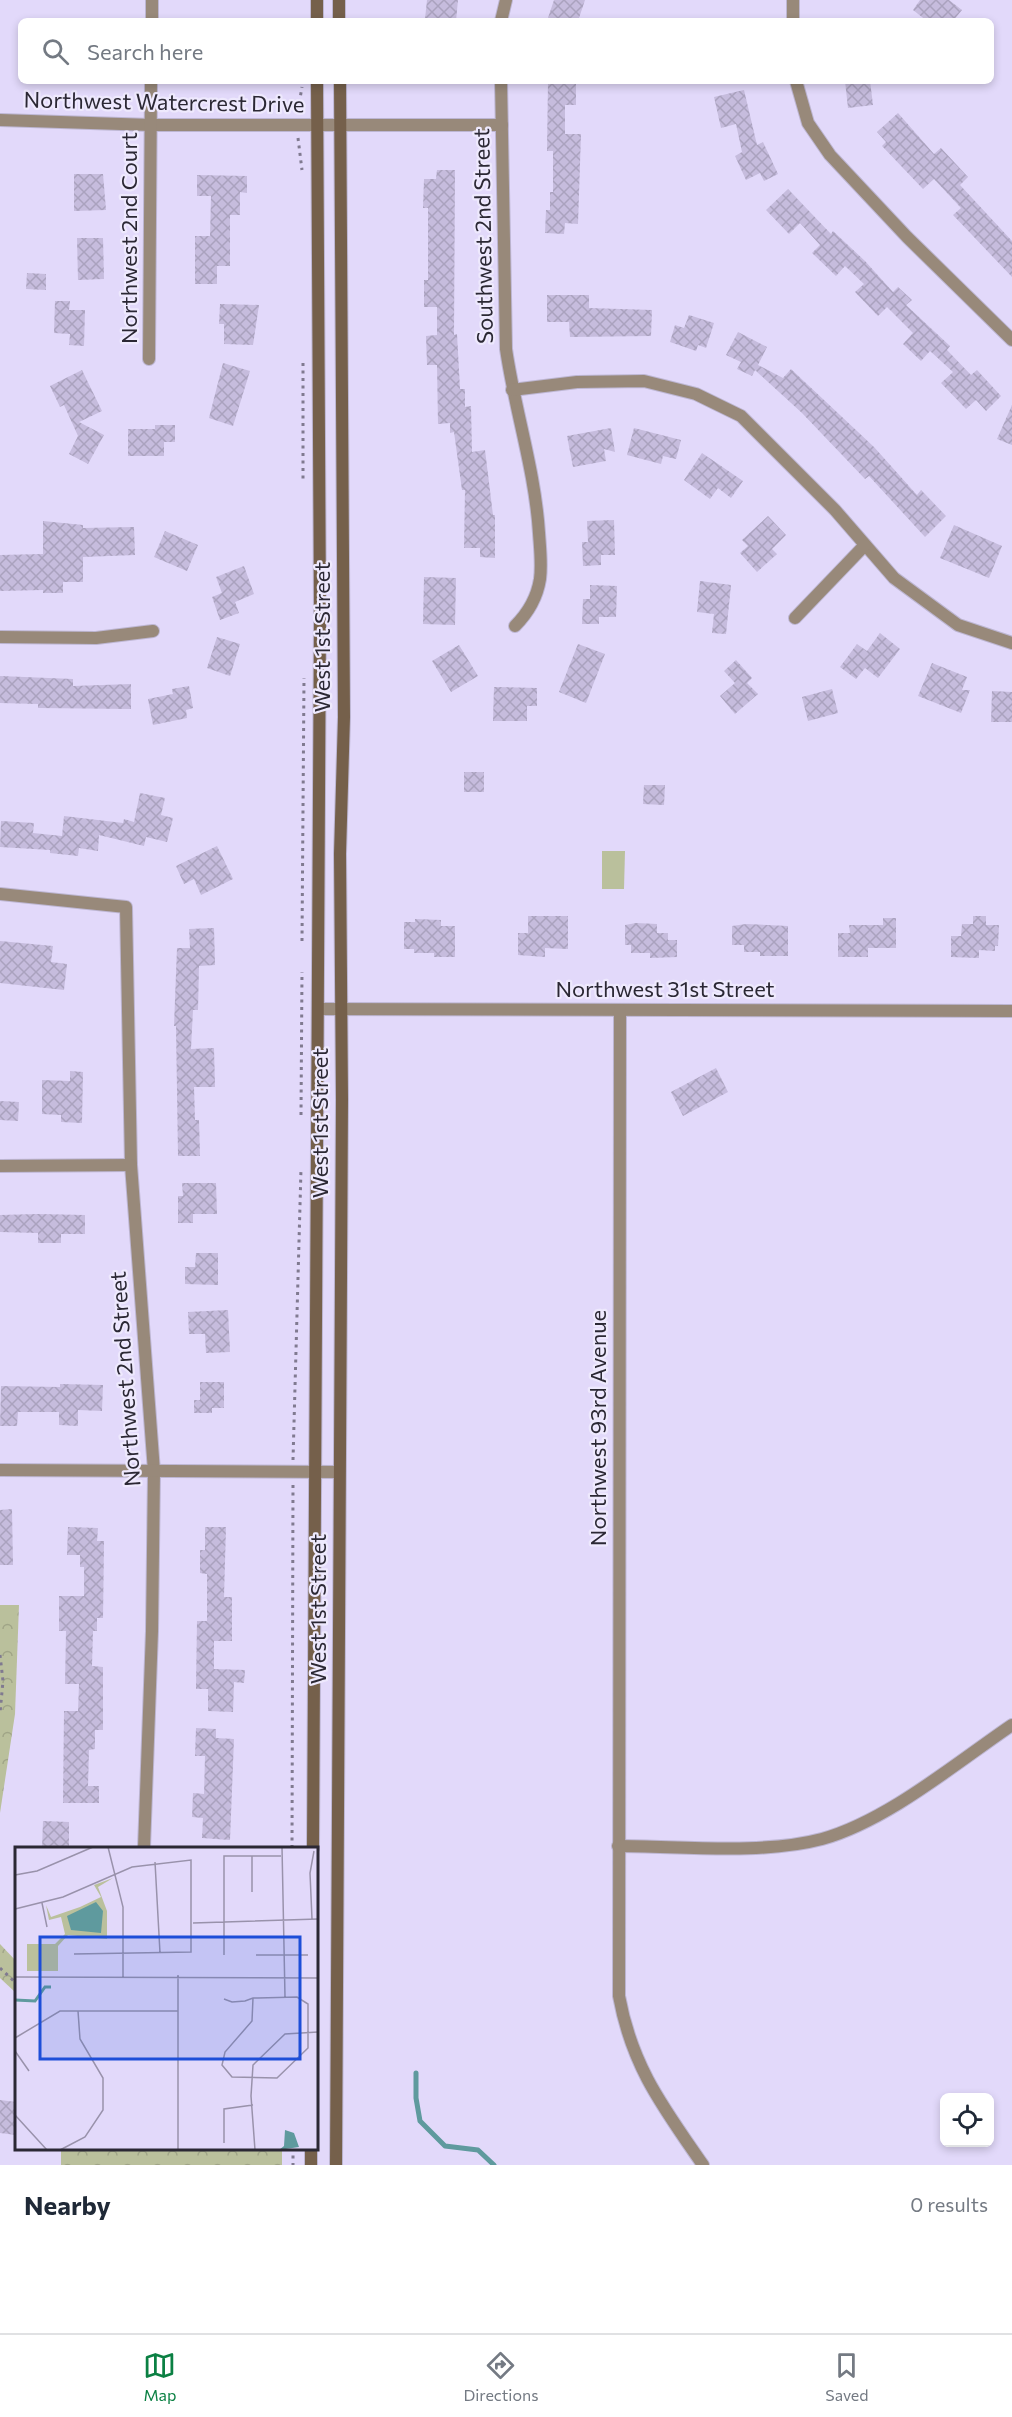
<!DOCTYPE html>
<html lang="en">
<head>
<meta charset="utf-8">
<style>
	:root { --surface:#fff; --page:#f2f2f3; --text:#1f2937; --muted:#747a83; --line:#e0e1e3; --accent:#0b8043 }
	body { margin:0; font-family:Commissioner,sans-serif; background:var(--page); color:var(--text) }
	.controls { position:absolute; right:18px; bottom:18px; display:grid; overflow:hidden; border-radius:9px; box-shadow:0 3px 9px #0003 }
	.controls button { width:54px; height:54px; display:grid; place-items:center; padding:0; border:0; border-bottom:2px solid var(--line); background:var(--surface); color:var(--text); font:30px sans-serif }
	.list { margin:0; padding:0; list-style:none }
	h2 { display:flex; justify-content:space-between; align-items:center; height:78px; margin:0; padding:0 24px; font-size:26px }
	h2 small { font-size:20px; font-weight:400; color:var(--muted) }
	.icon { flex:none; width:33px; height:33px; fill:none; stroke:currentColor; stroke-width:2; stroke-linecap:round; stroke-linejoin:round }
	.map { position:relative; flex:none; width:1012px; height:2165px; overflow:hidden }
	.search { position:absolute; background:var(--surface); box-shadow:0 3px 9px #0003; left:18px; right:18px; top:18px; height:66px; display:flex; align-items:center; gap:15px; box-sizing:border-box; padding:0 21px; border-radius:9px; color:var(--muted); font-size:22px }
	.sheet { height:168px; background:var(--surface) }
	nav { display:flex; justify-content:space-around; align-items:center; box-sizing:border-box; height:84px; border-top:2px solid var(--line); background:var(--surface); font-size:16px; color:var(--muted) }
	nav a { display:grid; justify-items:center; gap:3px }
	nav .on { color:var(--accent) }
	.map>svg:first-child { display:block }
</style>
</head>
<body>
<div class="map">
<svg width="1012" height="2165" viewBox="0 0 1012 2165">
	<defs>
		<pattern id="park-crowns" width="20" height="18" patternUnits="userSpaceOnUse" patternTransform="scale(1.5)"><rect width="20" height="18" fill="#bac09c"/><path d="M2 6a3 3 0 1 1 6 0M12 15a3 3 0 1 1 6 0" fill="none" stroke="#a0a587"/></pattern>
		<pattern id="building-cross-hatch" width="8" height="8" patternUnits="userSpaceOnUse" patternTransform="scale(1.5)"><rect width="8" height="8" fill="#c6bcdd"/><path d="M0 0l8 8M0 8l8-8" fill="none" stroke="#aaa2be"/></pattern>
	</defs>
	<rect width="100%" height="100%" fill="#e2d9fa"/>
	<g fill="url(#park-crowns)">
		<path d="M0,1605H19L15,1714L0,1813Z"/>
		<path d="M0,1944L16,1961V1993L0,1978Z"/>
		<rect x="61" y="2149" width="221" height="16"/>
	</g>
	<path fill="#bac09c" d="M602,851H625L624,889H602Z"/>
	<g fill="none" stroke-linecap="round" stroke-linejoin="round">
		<path stroke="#5f9a9e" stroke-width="5" d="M416,2073V2098L420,2121L445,2146L478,2150L494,2165"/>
	</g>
	<g fill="url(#building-cross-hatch)">
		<path d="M427,0H458L456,21L425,19Z"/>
		<path d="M554,0H585L578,21H547Z"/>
		<path d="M920,0H949L962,10L953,21H927L913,10Z"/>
		<path d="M548,81H576V105H565V134H581L578,224L565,223L564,234L545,233L546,210H550V192H553V151H547Z"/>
		<path d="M845,81H870L873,105L848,108Z"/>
		<path d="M744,90L757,145L763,142L778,174L764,181L760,173L746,180L735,156L742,152L736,124L721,128L714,97Z"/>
		<path d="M898,113L934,154L941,148L968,177L960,185L1012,241V277L953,215L961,208L934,179L923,189L882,146L886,142L877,132Z"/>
		<path d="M437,170H455L454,335L457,334L460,389H465V407L471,406L472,452L485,450L493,515H495V558L480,557V548H464L465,490H462L454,432L450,433V423L438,424L437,365H427L426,336L437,335V307H424V280H428V208H423L424,179H436Z"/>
		<path d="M74,174H103L106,210L74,211Z"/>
		<path d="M197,175L247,176V193L240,192V215H230V266H217V284H195V236H210L211,196H197Z"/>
		<path d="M788,189L831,234L833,231L865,261L893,292L898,287L912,300L906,305L950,346L947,350L971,375L977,370L1001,396L986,411L976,400L966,409L941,383L953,372L930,351L921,361L903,344L913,333L887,307L878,316L855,292L864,284L845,266L836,276L812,253L820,245L800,223L789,234L766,210Z"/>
		<path d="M77,238H103L104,279L78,280Z"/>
		<path d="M27,273L46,274V290L26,289Z"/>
		<path d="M547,295H589V308L652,310L651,336L570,337L569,322H547Z"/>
		<path d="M55,301H70L69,310H85L84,346L69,345L70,334L54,333Z"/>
		<path d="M220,304L259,305L253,345L224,344V324H219Z"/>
		<path d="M689,315L714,323L706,348L698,345L696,351L670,342L675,325L684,328Z"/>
		<path d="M738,332L767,347L758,365L783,378L791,369L874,447L917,495L921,490L946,516L925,537L869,476L865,479L802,413L755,370L752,376L737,369L741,362L726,355Z"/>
		<path d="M223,363L250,371L233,426L209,418Z"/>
		<path d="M82,370L102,411L79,422L104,435L88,464L69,454L78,436L64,405L60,407L50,386Z"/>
		<path d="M1012,405V445L997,439Z"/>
		<path d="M155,425H175V442H164V456H128V429H155Z"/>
		<path d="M611,428L615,452L604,449L606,461L573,467L567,436Z"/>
		<path d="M634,428L681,440L676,459L663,456L661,464L627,455Z"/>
		<path d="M702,453L743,481L731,498L718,488L710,499L684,480Z"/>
		<path d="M768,516L786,535L772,549L777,554L757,572L740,553L748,546L742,540Z"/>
		<path d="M614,520L615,555H601V565L583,566L582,542H588L587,521Z"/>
		<path d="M43,521L83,525V528L134,527L135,555L83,557V582H63V593H43V590L0,591V555L43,554Z"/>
		<path d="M954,525L1002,546L989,578L940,558Z"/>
		<path d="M165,531L198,545L187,571L154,557Z"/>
		<path d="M244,566L254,594L235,602L239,613L220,620L212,597L222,593L216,577Z"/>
		<path d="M424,577L456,578L455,625L423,624Z"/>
		<path d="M700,581L731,585L726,634L712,633L714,614L697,612Z"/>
		<path d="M590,585L617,586L616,617H599V624H582L583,599H590Z"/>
		<path d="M880,633L900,649L878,678L865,668L856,679L840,667L857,644L867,651Z"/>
		<path d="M217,637L240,644L230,676L207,668Z"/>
		<path d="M578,644L605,654L586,703L559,692Z"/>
		<path d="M459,645L478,676L451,692L432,661Z"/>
		<path d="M736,660L752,678L747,683L758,694L735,714L720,696L735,683L724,671Z"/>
		<path d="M932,663L967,677L962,690H970L961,713L918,696Z"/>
		<path d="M0,676L73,679V686L131,684V709L38,708V704L0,703Z"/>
		<path d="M189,686L193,708L186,710L187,718L153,725L148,699L173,694L172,689Z"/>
		<path d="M494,687L537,688V706H527V721H493Z"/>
		<path d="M832,689L838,713L808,721L802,697Z"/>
		<path d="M992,691L1012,692V722H991Z"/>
		<rect x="464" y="772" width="20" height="20"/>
		<path d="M644,785H665L664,805L643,804Z"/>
		<path d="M140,793L165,798L161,815L173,818L167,842L146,837L144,846L99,835L98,851L79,848L78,856L50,853V850L0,847L1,821L34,823L33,833L62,836L64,816L123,823L124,819L134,822Z"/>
		<path d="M217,846L233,879L201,895L194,879L184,884L176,866Z"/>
		<path d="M528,916H568V949L545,948V957L518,955V933H528Z"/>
		<path d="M973,916H986V925H999L998,946H995V951L979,950V958L951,957V936H961L962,924H973Z"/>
		<path d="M883,918H896V948H868V957H838V933H850L849,925H883Z"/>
		<path d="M415,919L441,920V926H455V957H434V953H414V949H404V922H415Z"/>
		<path d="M636,923L657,924V933H668V940H677V957L650,958V953H631V945H625V925Z"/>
		<path d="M746,924L788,926V956H760V952H744V945H732V926Z"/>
		<path d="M214,928L215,965L199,966L198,1010H193L191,1049L214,1048L215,1087H194L195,1120H199L200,1156H178L176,1026H174L177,948H190L189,929Z"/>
		<path d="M0,941L53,946L51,962L67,964L64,990L0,983Z"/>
		<path d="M716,1068L728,1092L683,1116L671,1092Z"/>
		<path d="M70,1071L83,1072L82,1123L61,1122V1115L42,1114V1080L70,1081Z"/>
		<path d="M0,1101L19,1102L18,1121L0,1120Z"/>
		<path d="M182,1183H216L217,1214H193V1223H178V1196H183Z"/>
		<path d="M38,1214L85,1215V1234H61V1243H38V1233L0,1232V1215Z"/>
		<path d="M196,1253H218V1285L185,1284V1267H195Z"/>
		<path d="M228,1310L230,1352L206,1353L205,1334H189L188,1312Z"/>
		<path d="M200,1382H224V1408H212V1413H194V1400H200Z"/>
		<path d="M60,1384L103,1385L102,1411L78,1410V1426L59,1425V1412H18L17,1426H0L1,1386L60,1387Z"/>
		<path d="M12,1509L13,1565H0V1510Z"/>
		<path d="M68,1527L98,1528L97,1541H104L103,1618H97V1631H93L92,1666L103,1667V1730H95V1749L89,1750L88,1786H99V1803H63L64,1711H78L79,1684H65L66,1631H59V1596H84V1567H80V1555H67Z"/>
		<path d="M205,1527H226L224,1597H232V1641H214V1669L245,1670L244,1683L234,1682L233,1712L208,1711V1689H196L197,1621H207V1574L200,1573V1550H205Z"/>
		<path d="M196,1728L216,1729V1738L234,1739L230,1840L202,1838L203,1818L192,1817L193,1793L204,1794L205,1756H195Z"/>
		<path d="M43,1821L69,1822V1848H42Z"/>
		<path d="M0,2100L16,2102V2135L0,2133Z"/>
	</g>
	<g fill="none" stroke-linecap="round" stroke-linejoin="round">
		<g stroke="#bdb6d2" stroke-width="14">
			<g id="street">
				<path d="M793,0V21"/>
				<path d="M152,21V0"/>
				<path d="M501,21L506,0"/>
				<path d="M501,81L506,349C515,411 535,470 539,533C540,548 542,564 540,579C537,598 528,613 515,626"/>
				<path d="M796,81L808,123L830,155L907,237L1012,340"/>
				<path d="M0,120L151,125H502"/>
				<path d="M149,359L151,81"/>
				<path d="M512,390L577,382L644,381L696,394L741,416L835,510L894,578L958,625L1012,643"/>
				<path d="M795,618L865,545"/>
				<path d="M0,637L96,638L153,631"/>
				<path d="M0,894L126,907L131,1165L154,1471L152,1631L144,1848"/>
				<path d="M318,1009L1012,1011"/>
				<path d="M620,1010L619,1996C632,2067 663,2107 703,2165"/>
				<path d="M0,1166L131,1165"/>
				<path d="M0,1470L339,1472"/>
				<path d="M618,1846C680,1846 762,1855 822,1839C887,1821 956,1763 1012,1725"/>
			</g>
		</g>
		<g stroke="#bdb6d2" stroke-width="14">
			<g id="secondary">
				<path d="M317,0V21"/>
				<path d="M339,0V21"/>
				<path d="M313,1848L320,616L317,81"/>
				<path d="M311,2165V2148"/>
				<path d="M336,2165L342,1099L340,854L344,717L340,81"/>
			</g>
		</g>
		<g stroke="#807a90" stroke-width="3" stroke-dasharray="3 4.5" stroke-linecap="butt">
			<path d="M298,110L302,87"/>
			<path d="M298,138L302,170"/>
			<path d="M303,363V479"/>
			<path d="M302,941L304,678"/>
			<path d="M301,1115L302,972"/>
			<path d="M293,1460L301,1169"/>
			<path d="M0,1655L3,1681L0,1713"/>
			<path d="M292,1848L293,1484"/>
			<path d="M0,1968L16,1983"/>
			<path d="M293,2148V2165"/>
		</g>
		<use href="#street" stroke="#98897a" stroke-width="12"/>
		<use href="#secondary" stroke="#75604b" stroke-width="12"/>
	</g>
	<g text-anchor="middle" stroke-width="4.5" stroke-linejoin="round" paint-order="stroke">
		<g font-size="22" fill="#2b2834" stroke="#eee9fd">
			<text transform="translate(164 102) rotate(1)" y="8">Northwest Watercrest Drive</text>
			<text transform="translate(483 236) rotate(-91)" y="8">Southwest 2nd Street</text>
			<text transform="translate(129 238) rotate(-90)" y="8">Northwest 2nd Court</text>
			<text transform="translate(322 637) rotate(-90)" y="8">West 1st Street</text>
			<text x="665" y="997">Northwest 31st Street</text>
			<text transform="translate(320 1123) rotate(-90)" y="8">West 1st Street</text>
			<text transform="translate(125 1379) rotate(-94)" y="8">Northwest 2nd Street</text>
			<text transform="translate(598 1428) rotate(-90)" y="8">Northwest 93rd Avenue</text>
			<text transform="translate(318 1609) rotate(-90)" y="8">West 1st Street</text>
		</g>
	</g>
	<g transform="translate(15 1847)">
		<rect width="303" height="303" fill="#e2d9fa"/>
		<path d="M98,31L83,40L92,64V92L53,88L43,99V124H12V97H40L50,87L46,70L34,73L31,58L36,70L65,60L86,50L79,38Z" fill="#bac09c"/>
		<path d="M81,55L88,64L86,86L56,83L52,69ZM270,283L279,286L284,300L264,303L269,299Z" fill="#5f9a9e"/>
		<path fill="none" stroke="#5f9a9e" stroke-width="3" d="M0,153L20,154L30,140H36"/>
		<path fill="none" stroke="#9992ab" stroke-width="1.5" d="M93,0L108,60V131M267,0L270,150M237,9V45M140,15L145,106M0,28L22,24L78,0M27,56L32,80M0,62L48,50L117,20L176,13V105L59,107M297,72L295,26L299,4M178,76L303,72M209,108V9H266M241,108H293M0,130L303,131M209,152L217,155L230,154L238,151H243L282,150L293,157V201L262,231L217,230L207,218L210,205L237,174L238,151M0,191L45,164H163M0,204L14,224M0,268L32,303M209,296V262L238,258M45,303L70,290L88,263V231L65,192L63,164M163,303V128M240,303L236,249L238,218L270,187L303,185"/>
		<path fill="#1d4ed8" fill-opacity="0.15" stroke="#1d4ed8" stroke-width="3" d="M25,90H285V212H25Z"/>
		<rect width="303" height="303" fill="none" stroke="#2b2834" stroke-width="3"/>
	</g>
</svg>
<div class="controls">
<button><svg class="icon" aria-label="locate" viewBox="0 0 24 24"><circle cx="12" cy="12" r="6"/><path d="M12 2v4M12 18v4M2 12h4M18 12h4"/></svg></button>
</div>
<div class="search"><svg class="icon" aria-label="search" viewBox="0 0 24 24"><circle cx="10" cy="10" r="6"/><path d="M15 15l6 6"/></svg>Search here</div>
</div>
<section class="sheet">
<h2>Nearby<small>0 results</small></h2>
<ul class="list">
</ul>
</section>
<nav>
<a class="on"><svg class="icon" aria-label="map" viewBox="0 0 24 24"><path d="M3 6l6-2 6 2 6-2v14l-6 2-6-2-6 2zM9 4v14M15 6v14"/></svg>Map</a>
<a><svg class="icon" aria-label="directions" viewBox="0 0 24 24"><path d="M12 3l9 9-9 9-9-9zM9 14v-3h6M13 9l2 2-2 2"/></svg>Directions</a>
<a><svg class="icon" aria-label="saved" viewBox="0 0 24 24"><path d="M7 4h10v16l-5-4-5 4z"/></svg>Saved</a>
</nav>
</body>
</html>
